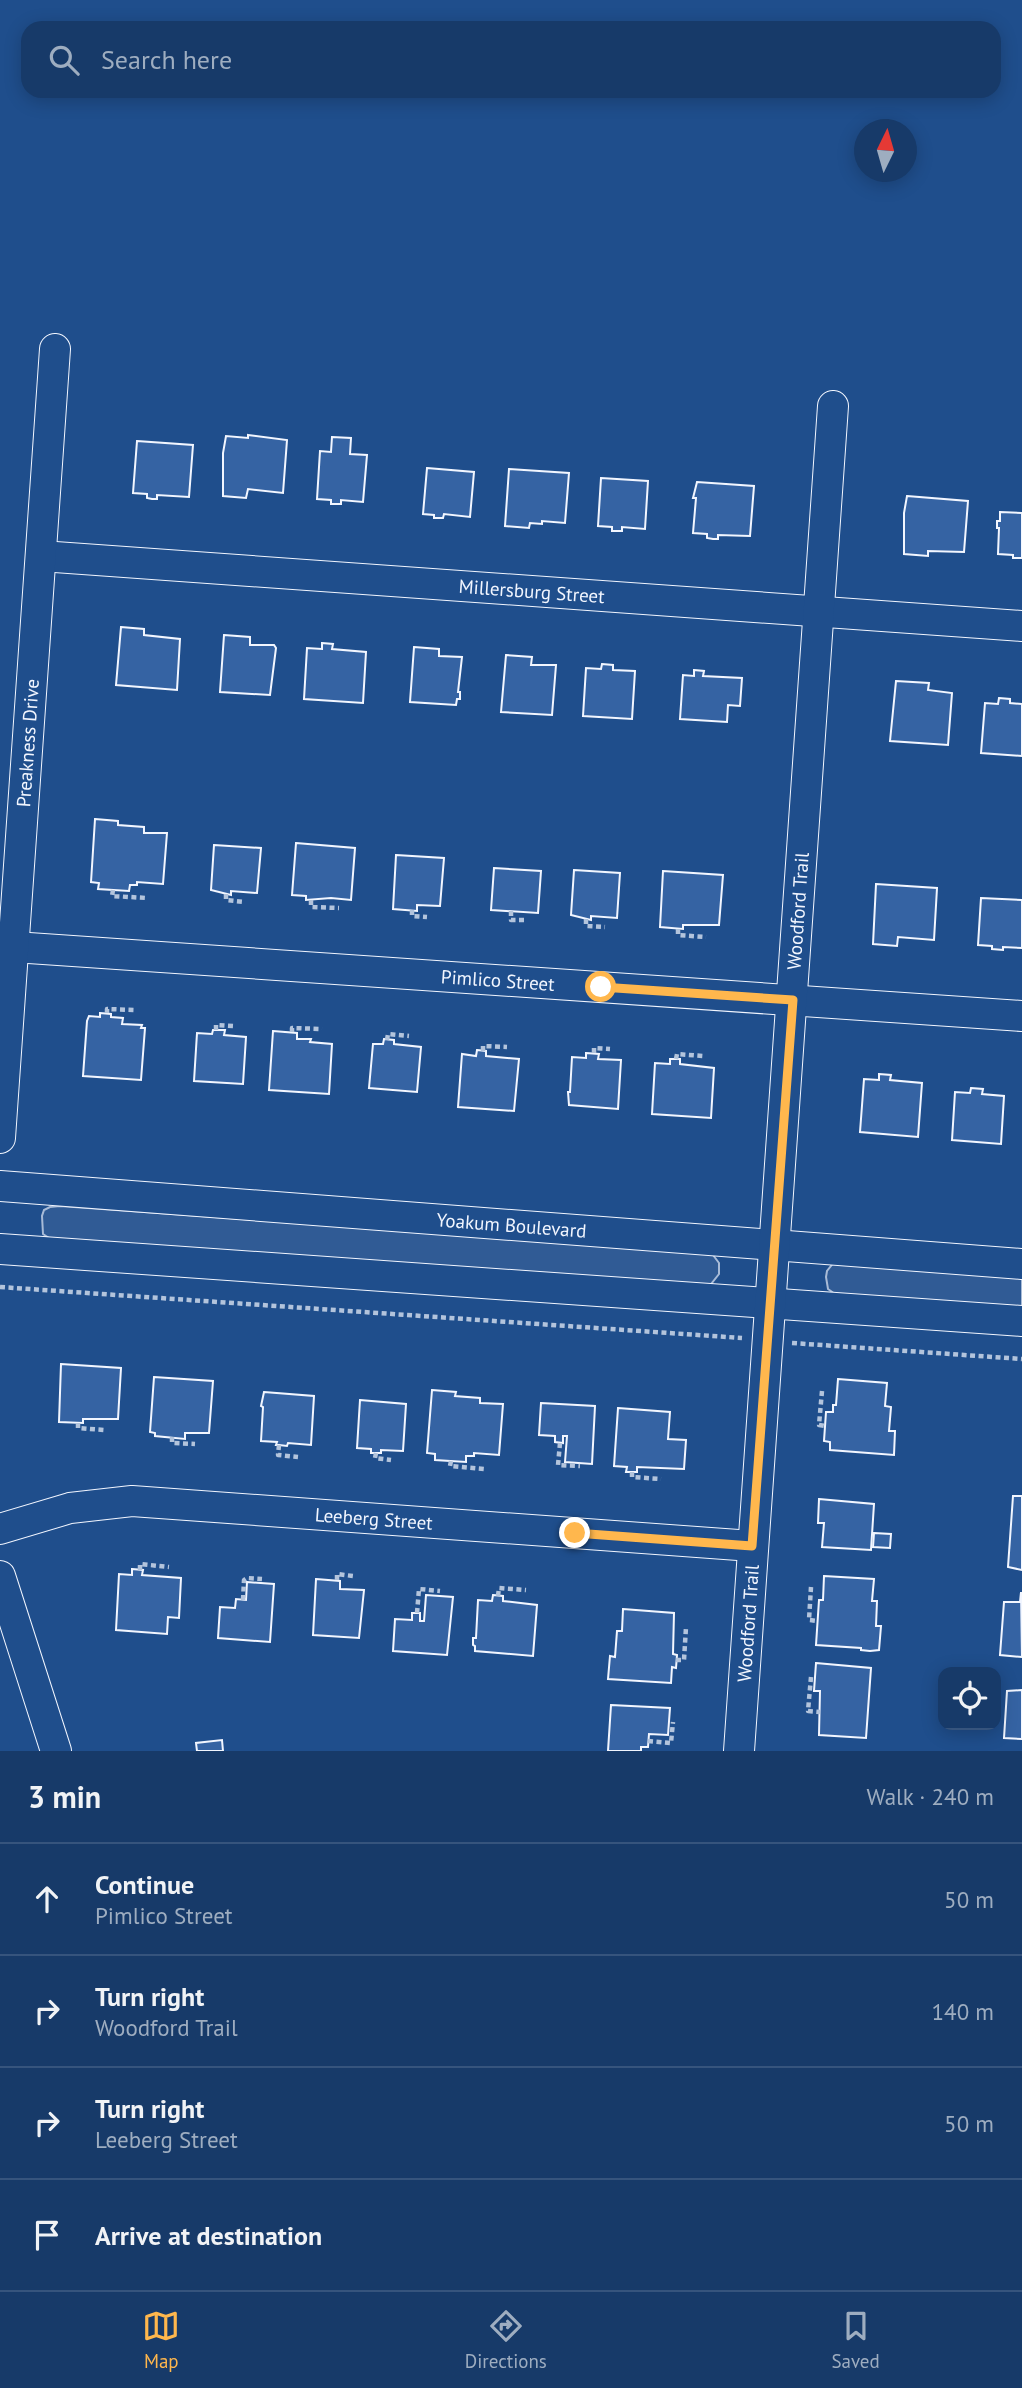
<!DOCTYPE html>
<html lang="en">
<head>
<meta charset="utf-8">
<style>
	:root { --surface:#173a69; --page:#20416f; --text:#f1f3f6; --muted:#9eadc0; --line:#36547d; --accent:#ffb74d }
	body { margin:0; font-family:"PT Sans",sans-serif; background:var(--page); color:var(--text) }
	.controls { position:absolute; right:21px; bottom:21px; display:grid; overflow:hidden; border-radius:14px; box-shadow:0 4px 18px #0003 }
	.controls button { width:63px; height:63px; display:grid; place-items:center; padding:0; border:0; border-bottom:2px solid var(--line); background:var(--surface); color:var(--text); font:35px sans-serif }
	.compass { position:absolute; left:854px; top:119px; width:63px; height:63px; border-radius:50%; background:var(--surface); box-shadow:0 4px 18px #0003; rotate:5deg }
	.stop { position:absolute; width:21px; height:21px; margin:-16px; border:5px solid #ffb74d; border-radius:50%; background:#fff }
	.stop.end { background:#ffb74d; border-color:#fff; box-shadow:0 2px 7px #0008 }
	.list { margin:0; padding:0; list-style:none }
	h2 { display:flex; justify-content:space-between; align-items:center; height:91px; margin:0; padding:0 28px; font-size:30px }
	h2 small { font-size:23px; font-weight:400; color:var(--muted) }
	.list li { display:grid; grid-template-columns:46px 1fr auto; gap:21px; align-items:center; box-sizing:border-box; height:112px; padding:0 28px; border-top:2px solid var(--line) }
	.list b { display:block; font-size:26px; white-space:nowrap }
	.list p { margin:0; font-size:23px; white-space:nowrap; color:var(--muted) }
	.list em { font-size:23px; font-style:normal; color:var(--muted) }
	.icon { flex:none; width:38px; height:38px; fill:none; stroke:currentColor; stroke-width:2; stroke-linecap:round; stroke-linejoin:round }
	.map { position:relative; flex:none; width:1022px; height:1751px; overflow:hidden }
	.search { position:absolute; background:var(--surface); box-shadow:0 4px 18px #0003; left:21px; right:21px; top:21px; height:77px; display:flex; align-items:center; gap:18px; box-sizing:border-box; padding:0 24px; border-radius:21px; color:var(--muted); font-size:26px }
	.sheet { height:539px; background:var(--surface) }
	nav { display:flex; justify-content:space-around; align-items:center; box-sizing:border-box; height:98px; border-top:2px solid var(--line); background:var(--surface); font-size:19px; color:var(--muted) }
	nav a { display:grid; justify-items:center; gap:4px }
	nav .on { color:var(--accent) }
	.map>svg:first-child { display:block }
</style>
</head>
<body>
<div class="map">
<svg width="1022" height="1751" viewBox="0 0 1022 1751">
	<rect width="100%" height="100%" fill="#1f4e8c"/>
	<g fill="#305b95" stroke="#a8bbd7" stroke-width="2">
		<path d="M60,1206L705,1252L713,1255L719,1263V1274L711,1284L703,1286L52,1240L43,1234L42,1216L44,1210L50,1207Z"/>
		<path d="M835,1261L1022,1274V1309L835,1294L828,1289L826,1277L827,1271Z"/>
	</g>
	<g fill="#3563a3" stroke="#f2f6ff" stroke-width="2">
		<path d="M248,435L287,440L283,493L248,489L246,498L223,496V453L226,436L248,438Z"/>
		<path d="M332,437L351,438L350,454L367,455L363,502L341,500V504H331V500L317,499L320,451L331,452Z"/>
		<path d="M137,441L193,445L189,497L157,495V499H152L147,498V494L133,493Z"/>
		<path d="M427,468L474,472L470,517L444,514L443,518H434V515L423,514Z"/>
		<path d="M509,469L569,473L565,523L542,521V524L530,523L529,528L505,526Z"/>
		<path d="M601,478L648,481L645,529L622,527V531H612V527L598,526Z"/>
		<path d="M697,482L754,486L750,536L718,535V539H713L707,538V534L693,533L696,498H693Z"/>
		<path d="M907,496L968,501L964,552L928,551V556L904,554V513Z"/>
		<path d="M1000,512L1022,513V558H1013V555L998,554L999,528H997V521H1000Z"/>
		<path d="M121,627L144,629V635L180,639L177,690L116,685Z"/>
		<path d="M224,635L250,637V645H274L276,648L270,695L220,692Z"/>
		<path d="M322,643L333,644L332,649L366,652L363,703L304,699L307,648L322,649Z"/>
		<path d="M414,647L439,649V656L462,657L458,692H460V699H457L456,705L410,702Z"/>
		<path d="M506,655L532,657L531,665H556L552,715L501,712Z"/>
		<path d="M602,664L613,665V670L635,671L632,719L583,716L586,668L601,669Z"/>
		<path d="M694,670L704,671L703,676L742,678L740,706L728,705L727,722L680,719L683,675L694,676Z"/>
		<path d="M896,681L929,683L928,690L952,693L948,745L890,741Z"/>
		<path d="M999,698L1010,699V703L1022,704V756L981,753L985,703L998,704Z"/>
		<path d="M95,819L118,821V825L144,827V833H167L163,884L137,882V885H130L129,891L98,889L99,883L91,882Z"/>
		<path d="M296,843L355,848L351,900L331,898L306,900V896L292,895Z"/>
		<path d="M214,845L261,848L257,893L231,891V895L211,890Z"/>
		<path d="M396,855L444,858L440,906L417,905V911L393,909Z"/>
		<path d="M494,868L541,871L538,913L491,910Z"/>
		<path d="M574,870L620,873L617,918L591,916V920L571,915Z"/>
		<path d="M663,871L723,875L719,925H683V929L660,927Z"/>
		<path d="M876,884L937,888L934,940L898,937L897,946L873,944Z"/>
		<path d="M981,898L1022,900V948L1003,947V950L992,949V946L978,945Z"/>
		<path d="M100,1013L111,1014V1017L123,1018L122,1024L142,1025L141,1028H145L141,1080L83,1076L87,1021L89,1016L100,1017Z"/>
		<path d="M213,1030H225L224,1035L246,1037L243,1084L194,1081L197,1033L212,1034Z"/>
		<path d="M273,1031L297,1033V1039H311L310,1042L332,1044L329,1094L269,1090Z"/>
		<path d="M384,1039L394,1040V1044L421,1047L417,1092L369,1088L373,1044H383Z"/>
		<path d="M477,1050L486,1051V1056L519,1059L514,1111L458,1107L462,1054L476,1056Z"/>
		<path d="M586,1053L599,1054L598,1059L621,1060L618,1109L569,1105L568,1092H570L572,1057L586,1058Z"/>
		<path d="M670,1059H680V1064L714,1068L711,1118L652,1114L655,1063L670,1064Z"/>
		<path d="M879,1074L891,1075L890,1080L922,1083L918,1137L860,1132L864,1079L879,1080Z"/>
		<path d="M971,1088L983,1089L982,1094L1004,1096L1001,1144L952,1140L955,1092L970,1093Z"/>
		<path d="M61,1364L121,1368L118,1419H83V1423L59,1422Z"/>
		<path d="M154,1377L213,1381L209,1433H185V1439L155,1436V1433L150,1432Z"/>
		<path d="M838,1379L887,1383L885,1406L891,1407L889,1431H895L894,1455L830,1450V1442L824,1441L826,1412H833V1405H836Z"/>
		<path d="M432,1390L456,1392L455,1396L480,1398V1403L503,1404L499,1455L474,1453V1456H466V1462L435,1460V1454L427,1453Z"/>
		<path d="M264,1392L314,1396L311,1445L288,1443L287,1446L279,1445H276L277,1442L261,1441L263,1407L261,1406Z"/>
		<path d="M360,1400L406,1404L403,1451L381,1450V1453H371V1449L357,1448Z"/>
		<path d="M541,1403L595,1406L592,1464L565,1462L567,1436H563V1443L555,1442V1436L539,1435Z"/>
		<path d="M618,1408L670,1412L668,1439L686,1440L684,1469L637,1467V1472H626L627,1467L614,1466Z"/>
		<path d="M1013,1496H1022V1570L1008,1567Z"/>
		<path d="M819,1499L874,1504L871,1550L822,1547L824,1523H818Z"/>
		<path d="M874,1533L891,1534L890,1548L873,1547Z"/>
		<path d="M132,1569L143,1570L142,1575L181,1578L179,1618L168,1617L167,1634L116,1630L119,1574L132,1575Z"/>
		<path d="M824,1576L874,1579L872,1601H877L876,1626H881L879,1650L870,1651L861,1650V1648L816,1645L819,1600H823Z"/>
		<path d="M316,1579L340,1581V1589L364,1590L359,1638L313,1635Z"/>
		<path d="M247,1582L274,1584L270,1642L218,1638L220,1607L235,1608L236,1599L246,1600Z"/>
		<path d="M1021,1592L1022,1657L1000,1655L1004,1602H1020Z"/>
		<path d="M426,1595L453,1597L447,1655L393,1651L395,1619L412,1620V1613H420V1621H424Z"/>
		<path d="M493,1595L503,1596V1601L537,1605L533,1656L475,1651V1646L473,1645V1638H476L478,1600L492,1601Z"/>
		<path d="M623,1609L674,1613L673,1654L677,1655L676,1668L672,1667L671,1683L608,1679L610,1656L615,1657L617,1631H622Z"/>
		<path d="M816,1663L871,1668L866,1738L819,1735L820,1691H814Z"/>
		<path d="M1022,1690V1739L1004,1738L1007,1691Z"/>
		<path d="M611,1705L670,1708L668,1735L649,1734L648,1747H641V1751H608Z"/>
		<path d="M222,1740L223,1751H197L196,1743Z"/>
	</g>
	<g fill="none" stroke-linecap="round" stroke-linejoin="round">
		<g stroke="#f2f6ff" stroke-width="32">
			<g id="minor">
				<path id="s1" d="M41,556L1022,626"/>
				<path id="s2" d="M14,947L1022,1016"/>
				<path id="s3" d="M0,1138L55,349"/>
				<path id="s4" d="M0,1186L1022,1264"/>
				<path d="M0,1249L1022,1321"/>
				<path id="s5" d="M0,1529L70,1508L132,1501L752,1546"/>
				<path d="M0,1576L56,1751"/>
				<path id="s6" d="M739,1751L833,406"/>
			</g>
		</g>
		<g stroke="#b3c4dc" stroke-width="4.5" stroke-dasharray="5 3.5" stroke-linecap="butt">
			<path d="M113,890L112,896L147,898"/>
			<path d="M226,894V900L245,902"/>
			<path d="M311,900V907L339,908"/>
			<path d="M412,910V916L427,917"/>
			<path d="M511,911V920H525"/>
			<path d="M586,919V926L605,927"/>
			<path d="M678,929V935L706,937"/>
			<path d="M107,1013V1009L134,1010"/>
			<path d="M216,1030V1025L235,1026"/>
			<path d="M292,1032V1028L322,1029"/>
			<path d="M387,1040L388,1034L409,1036"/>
			<path d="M483,1051V1046L507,1047"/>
			<path d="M594,1053V1048L610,1049"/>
			<path d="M676,1059L677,1054L703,1056"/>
			<path d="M0,1287L742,1338"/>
			<path d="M792,1343L1022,1359"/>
			<path d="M822,1391L819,1425L825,1426"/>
			<path d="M78,1423V1428L104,1430"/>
			<path d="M172,1437V1443L195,1444"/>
			<path d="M560,1443L558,1465L580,1466"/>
			<path d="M279,1445L278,1455L298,1457"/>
			<path d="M376,1453L375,1458L391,1460"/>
			<path d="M451,1461L450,1466L484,1469"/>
			<path d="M632,1472V1477L661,1479"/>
			<path d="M140,1570V1564L169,1567"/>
			<path d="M337,1580V1574L353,1576"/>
			<path d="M811,1587L809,1620L818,1621"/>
			<path d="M498,1596L499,1588L526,1590"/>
			<path d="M243,1600L244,1580L247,1578L262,1579"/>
			<path d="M417,1613L419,1589L440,1591"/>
			<path d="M676,1660H684L686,1627"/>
			<path d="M811,1677L808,1711L820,1712"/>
			<path d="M648,1741L671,1743L673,1722"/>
		</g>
		<use href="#minor" stroke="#1f4e8c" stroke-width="30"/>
	</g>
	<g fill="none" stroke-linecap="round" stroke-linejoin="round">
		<path stroke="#ffb74d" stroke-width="9" d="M575,1533L752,1546L793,1000L601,987"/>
	</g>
	<g text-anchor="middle" stroke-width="5" stroke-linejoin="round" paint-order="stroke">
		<g font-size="19" fill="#f2f6ff" stroke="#1f4e8c">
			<text dy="7" stroke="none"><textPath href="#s1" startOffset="492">Millersburg Street</textPath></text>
			<text dy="7" stroke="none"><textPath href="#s3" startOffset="396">Preakness Drive</textPath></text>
			<text dy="7" stroke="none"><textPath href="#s6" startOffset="842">Woodford Trail</textPath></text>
			<text dy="7" stroke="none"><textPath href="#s2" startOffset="485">Pimlico Street</textPath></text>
			<text dy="7" stroke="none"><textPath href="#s4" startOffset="513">Yoakum Boulevard</textPath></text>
			<text dy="7" stroke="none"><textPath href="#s5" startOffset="378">Leeberg Street</textPath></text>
			<text dy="7" stroke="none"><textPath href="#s6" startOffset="128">Woodford Trail</textPath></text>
		</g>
	</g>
</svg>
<div class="controls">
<button><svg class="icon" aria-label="locate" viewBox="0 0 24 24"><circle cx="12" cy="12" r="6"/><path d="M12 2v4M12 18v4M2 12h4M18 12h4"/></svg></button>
</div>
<svg class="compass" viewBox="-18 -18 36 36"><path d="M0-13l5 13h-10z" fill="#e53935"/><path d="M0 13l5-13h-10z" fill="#9eadc0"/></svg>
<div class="stop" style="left:601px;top:987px"></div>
<div class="stop end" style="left:575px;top:1533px"></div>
<div class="search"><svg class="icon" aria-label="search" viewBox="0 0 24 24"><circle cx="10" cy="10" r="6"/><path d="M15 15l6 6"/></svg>Search here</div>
</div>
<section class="sheet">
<h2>3 min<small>Walk · 240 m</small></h2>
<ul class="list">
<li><svg class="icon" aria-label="ahead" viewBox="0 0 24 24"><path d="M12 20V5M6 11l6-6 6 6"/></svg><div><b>Continue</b><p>Pimlico Street</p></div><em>50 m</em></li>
<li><svg class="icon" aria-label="right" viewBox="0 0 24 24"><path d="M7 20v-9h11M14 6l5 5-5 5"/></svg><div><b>Turn right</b><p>Woodford Trail</p></div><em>140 m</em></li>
<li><svg class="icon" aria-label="right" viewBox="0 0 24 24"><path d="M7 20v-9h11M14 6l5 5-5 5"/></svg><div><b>Turn right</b><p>Leeberg Street</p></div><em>50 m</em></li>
<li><svg class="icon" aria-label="arrive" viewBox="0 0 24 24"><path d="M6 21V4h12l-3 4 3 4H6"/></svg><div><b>Arrive at destination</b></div></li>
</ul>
</section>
<nav>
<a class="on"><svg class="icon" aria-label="map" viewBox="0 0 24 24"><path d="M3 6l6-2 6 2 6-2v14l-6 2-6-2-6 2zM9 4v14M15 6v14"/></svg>Map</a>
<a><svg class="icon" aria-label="directions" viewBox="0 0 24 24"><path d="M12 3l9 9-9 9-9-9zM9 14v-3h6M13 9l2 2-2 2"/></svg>Directions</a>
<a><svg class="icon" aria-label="saved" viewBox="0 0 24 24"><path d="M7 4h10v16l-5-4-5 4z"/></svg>Saved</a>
</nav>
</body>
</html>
